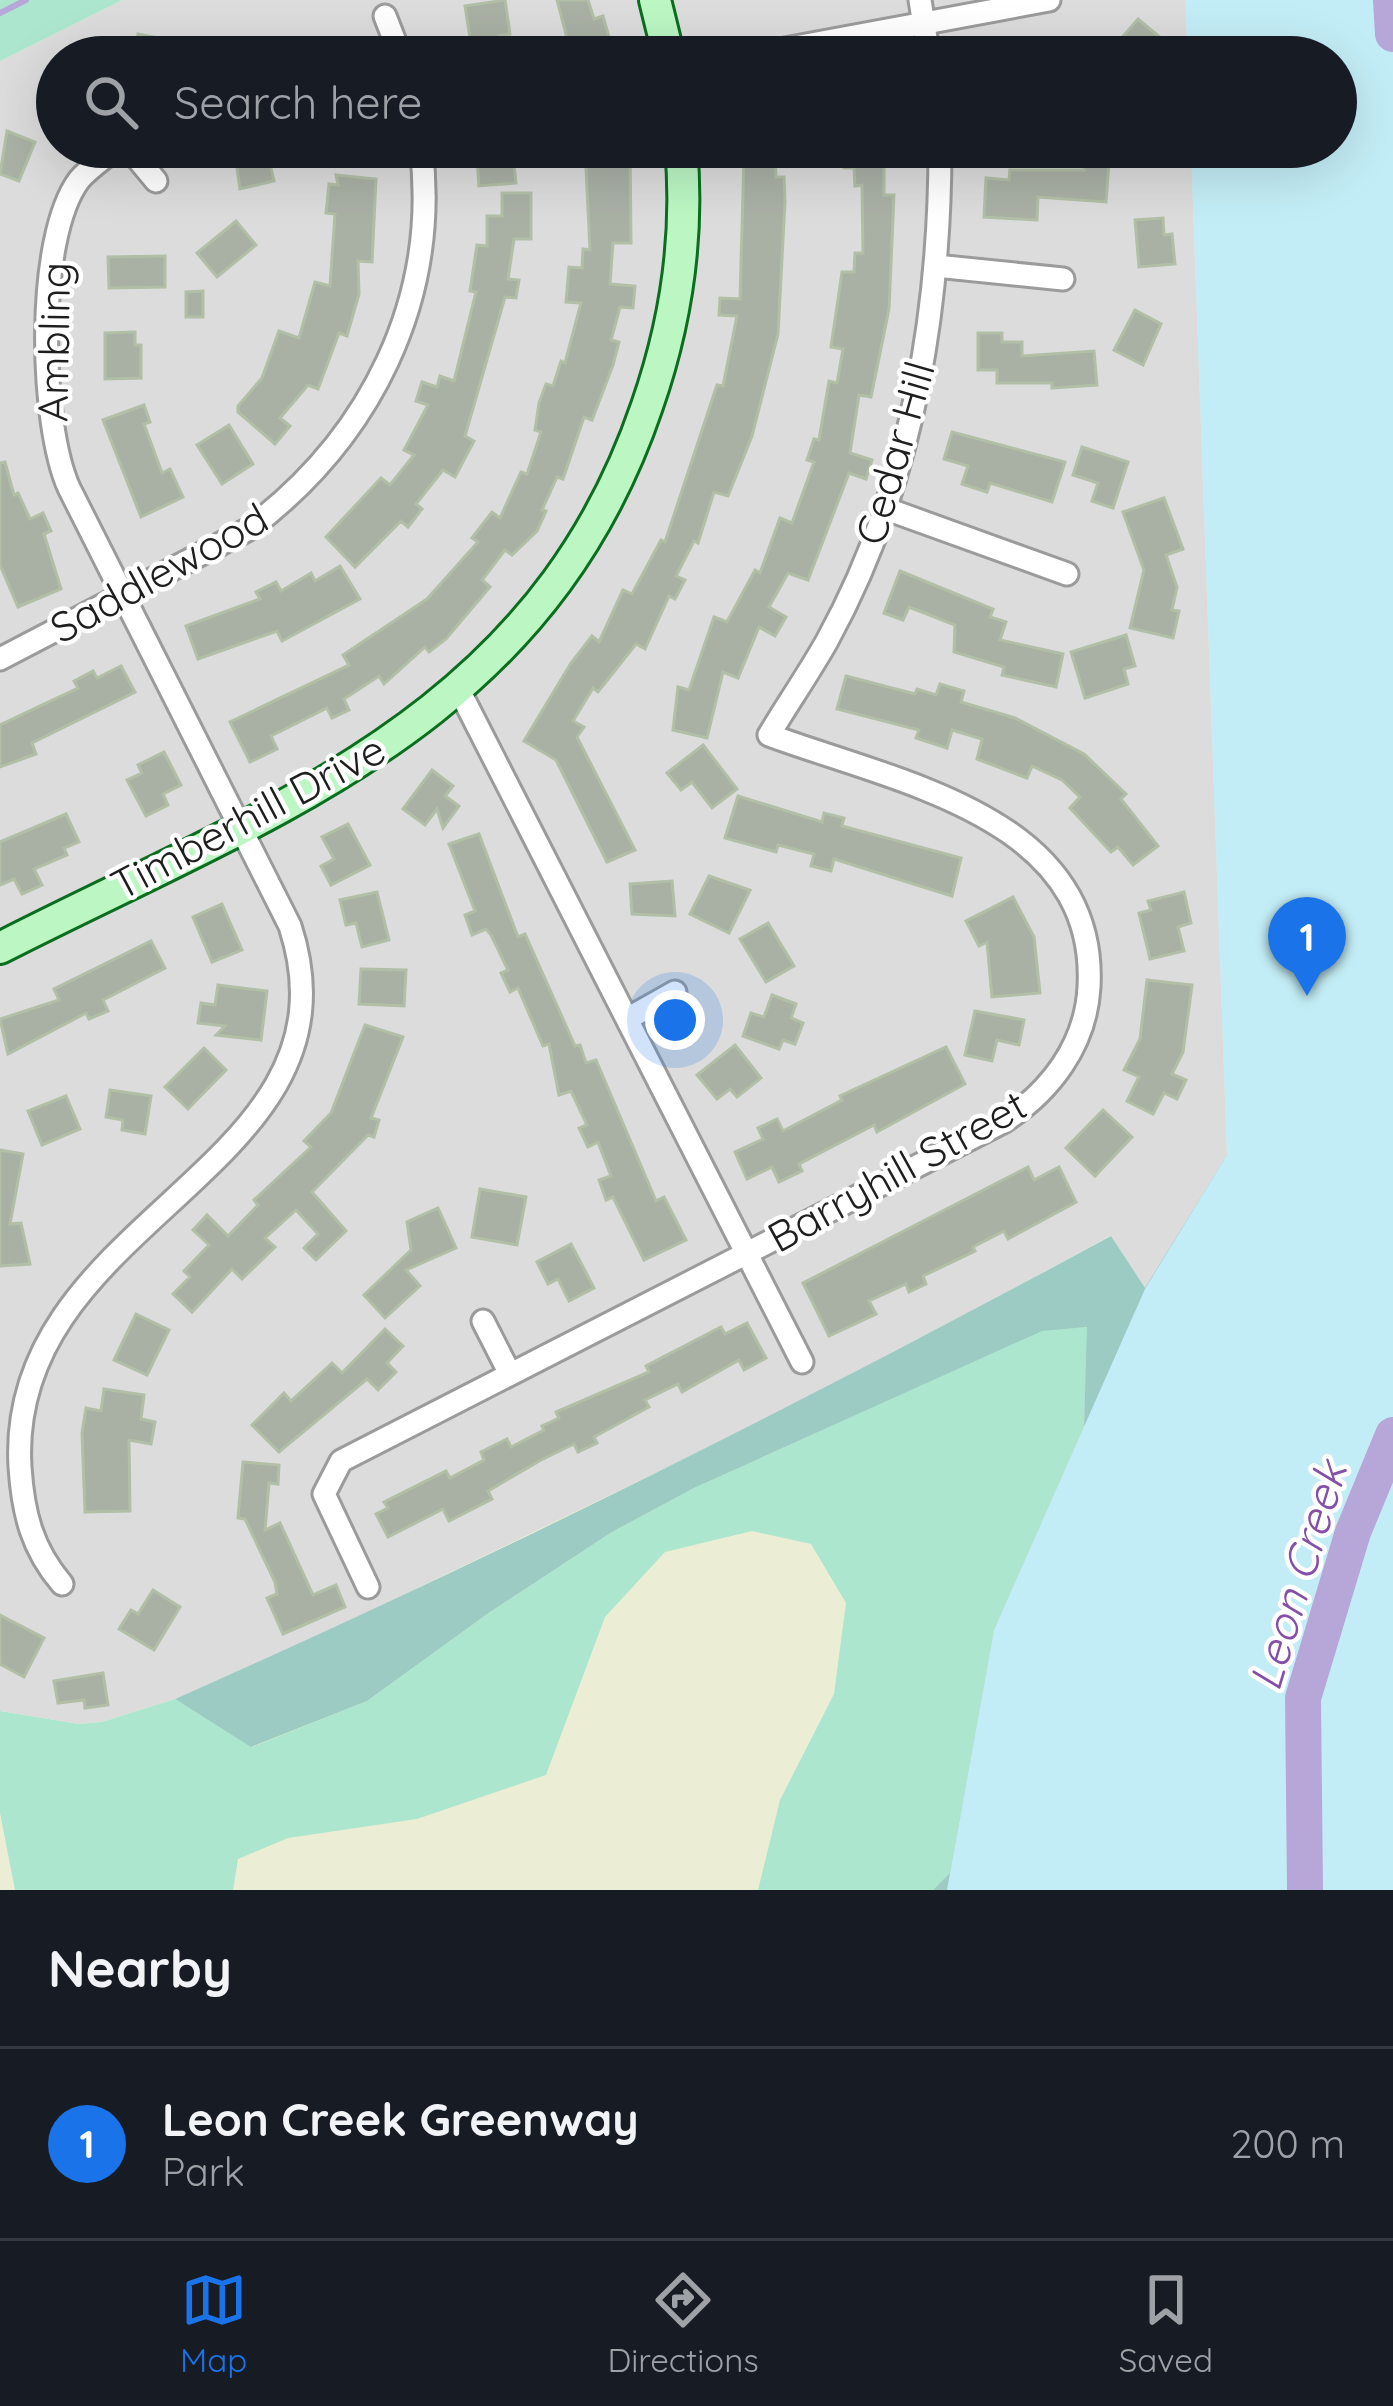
<!DOCTYPE html>
<html lang="en">
<head>
<meta charset="utf-8">
<style>
	:root { --surface:#171b24; --page:#242831; --text:#f1f3f6; --muted:#9ea1a6; --line:#363941; --accent:#1a73e8 }
	body { margin:0; font-family:Quicksand,sans-serif; background:var(--page); color:var(--text) }
	.you { position:absolute; left:675px; top:1020px; width:42px; height:42px; margin:-30px; border:9px solid #fff; border-radius:50%; background:#1a73e8; box-shadow:0 0 0 18px #1a73e833 }
	.badge { display:grid; place-items:center; width:78px; height:78px; border-radius:50%; background:var(--accent); color:#fff; font-size:39px; font-weight:700 }
	.pin { position:absolute; translate:-50% -99px; filter:drop-shadow(0 3px 6px #0008) }
	.pin::after { content:''; position:absolute; top:63px; width:42px; height:36px; background:inherit; clip-path:polygon(0 0,100% 0,50% 100%) }
	.list { margin:0; padding:0; list-style:none }
	h2 { display:flex; justify-content:space-between; align-items:center; height:156px; margin:0; padding:0 48px; font-size:51px }
	h2 small { font-size:39px; font-weight:400; color:var(--muted) }
	.list li { display:grid; grid-template-columns:78px 1fr auto; gap:36px; align-items:center; box-sizing:border-box; height:192px; padding:0 48px; border-top:3px solid var(--line) }
	.list b { display:block; font-size:45px; white-space:nowrap }
	.list p { margin:0; font-size:39px; white-space:nowrap; color:var(--muted) }
	.list em { font-size:39px; font-style:normal; color:var(--muted) }
	.icon { flex:none; width:66px; height:66px; fill:none; stroke:currentColor; stroke-width:2; stroke-linecap:round; stroke-linejoin:round }
	.map { position:relative; flex:none; width:1393px; height:1890px; overflow:hidden }
	.search { position:absolute; background:var(--surface); box-shadow:0 12px 48px #0002; left:36px; right:36px; top:36px; height:132px; display:flex; align-items:center; gap:30px; box-sizing:border-box; padding:0 42px; border-radius:66px; color:var(--muted); font-size:45px }
	.sheet { height:348px; background:var(--surface) }
	nav { display:flex; justify-content:space-around; align-items:center; box-sizing:border-box; height:168px; border-top:3px solid var(--line); background:var(--surface); font-size:33px; color:var(--muted) }
	nav a { display:grid; justify-items:center; gap:6px }
	nav .on { color:var(--accent) }
	.map>svg:first-child { display:block }
</style>
</head>
<body>
<div class="map">
<svg width="1393" height="1890" viewBox="0 0 1393 1890">
	<rect width="100%" height="100%" fill="#e6eee4"/>
	<path fill="#dbdcdb" d="M122,0H1186L1187,57H57V147H1191L1227,1155L1145,1289L1110,1236L825,1391L323,1634L175,1699L102,1722L79,1724L0,1711V61Z"/>
	<path fill="#ebeed4" d="M1111,1236L1145,1289L994,1630L947,1890H0V1711L79,1724L102,1722L175,1699L323,1634L825,1391Z"/>
	<g fill="#ade6cf">
		<path d="M0,0H122L0,61Z"/>
		<path d="M1088,1327L1084,1427L994,1630L950,1874L933,1890H758L780,1800L834,1694L846,1603L811,1544L752,1531L665,1552L605,1617L546,1775L417,1819L288,1838L238,1859L233,1890H15L0,1813V1711L79,1724L102,1722L175,1699L252,1747L367,1701L490,1612L612,1532L694,1488L1042,1330Z"/>
	</g>
	<path fill="#9bcbc2" d="M1326,811L1075,1890H933L950,1873L994,1630L1084,1427L1087,1327L1042,1331L694,1488L612,1532L490,1612L367,1701L251,1747L175,1699C494,1558 805,1402 1111,1236L1145,1288L1227,1155Z"/>
	<path fill="#c3edf6" d="M1186,0H1393V1890H947L994,1630L1145,1289L1227,1155L1191,147H1336V57H1187Z"/>
	<g fill="none" stroke-linecap="round" stroke-linejoin="round">
		<path stroke="#b7a7d9" stroke-width="6" d="M0,13L26,0"/>
		<g stroke="#b7a7d9" stroke-width="36">
			<path d="M1391,0L1393,34"/>
			<path d="M1305,1890L1303,1698L1353,1532L1393,1435"/>
		</g>
	</g>
	<g fill="#a9b0a4" stroke="#b2bfa7" stroke-width="3">
		<path d="M505,0L510,34L499,36L503,57H473L465,6Z"/>
		<path d="M557,0H588L594,19L603,16L609,37L600,39L606,57H572Z"/>
		<path d="M1138,19L1162,39L1147,57H1105Z"/>
		<path d="M138,34L184,43L181,57H134Z"/>
		<path d="M315,38L322,57H270L269,56Z"/>
		<path d="M7,131L35,142L19,181L0,174Z"/>
		<path d="M234,147H266L274,181L240,189Z"/>
		<path d="M476,147H512L516,183L479,186Z"/>
		<path d="M585,147H630L631,243H613L610,284L635,286L633,308L620,307L611,340L619,342L613,365L592,420L584,417L563,479L557,477L542,510L546,511L537,531L512,555L505,550L482,580L490,587L446,639L429,652L425,647L384,684L379,676L344,699L349,710L332,718L327,708L271,736L277,749L250,762L230,722L349,665L343,655L427,599L478,542L472,538L492,512L500,518L521,472L527,474L541,432L535,430L539,403L546,384L553,386L561,361L565,363L581,303L566,302L569,267L582,268L583,249L590,250Z"/>
		<path d="M855,147H884V195H894L889,309L871,397L859,395L850,453L872,460L866,479L849,473L808,580L788,573L769,607L786,617L775,636L759,627L738,678L723,672L707,738L673,730L678,687L689,690L714,617L727,622L755,570L760,573L780,518L792,523L814,462L807,460L814,439L819,440L829,381L837,383L843,349L831,347L842,272H854L855,253H863L862,185L855,186L854,168H844L843,150Z"/>
		<path d="M775,157L776,177H784L785,202L778,334L752,436L728,496L714,492L698,543L694,541L676,576L685,580L675,599L669,596L645,649L636,644L598,692L593,688L573,721L584,727L577,737L635,850L607,862L556,760L524,741L571,663L592,636L599,642L623,590L632,594L661,540L665,542L717,385L723,386L737,316L719,315L720,298L740,299L744,158Z"/>
		<path d="M1085,161L1109,163L1106,202L1038,197L1037,220L984,217L986,178L1009,180L1010,170H1084Z"/>
		<path d="M336,175L376,179L372,262L358,261L359,294L347,336L339,333L318,389L308,385L280,418L290,426L275,444L238,412V406L262,378L279,331L299,338L315,282L330,286L335,214L326,213L329,184L338,185Z"/>
		<path d="M502,193H531V239H514L508,279L519,280L516,298L505,297L465,436L474,441L455,477L443,470L416,504L422,509L408,527L401,521L355,567L326,537L381,478L390,485L414,455L404,450L428,405L416,401L422,382L437,387L440,376L454,381L476,292L470,291L477,245L487,246V216H502Z"/>
		<path d="M1163,218L1164,235L1172,234L1175,264L1139,267L1135,220Z"/>
		<path d="M236,221L256,245L217,277L197,253Z"/>
		<path d="M165,256V287L109,288L108,257Z"/>
		<path d="M203,291V317H186V292Z"/>
		<path d="M1135,310L1161,324L1143,365L1114,350Z"/>
		<path d="M135,332V345H141V378L105,379V333Z"/>
		<path d="M978,333H1002V342H1022V356L1094,351L1097,385L1052,388V383H997V370H978Z"/>
		<path d="M144,405L150,422L144,424L162,473L170,469L183,497L141,517L103,420Z"/>
		<path d="M229,425L253,464L222,484L197,445Z"/>
		<path d="M952,432L1065,462L1052,502L990,483L987,492L962,484L968,466L944,459Z"/>
		<path d="M1082,447L1128,462L1113,508L1092,501L1098,483L1073,475Z"/>
		<path d="M5,462L14,495L18,493L30,519L43,513L51,531L44,534L61,589L18,607L0,565V463Z"/>
		<path d="M1164,498L1183,549L1166,555L1177,587L1172,610L1179,611L1173,638L1130,628L1144,570L1123,512Z"/>
		<path d="M340,566L360,599L282,641L277,631L198,659L186,626L260,599L256,592L276,582L281,591L311,573L315,581Z"/>
		<path d="M900,571L993,609L990,617L1006,622L1000,640L1063,654L1056,687L1002,675L1004,667L954,652L955,625L909,607L903,620L884,613Z"/>
		<path d="M1126,635L1135,666L1124,669L1128,684L1085,698L1071,652Z"/>
		<path d="M121,666L135,692L32,743L36,754L0,767V725L78,688L74,681L93,671L97,678Z"/>
		<path d="M846,676L915,694L917,689L936,695L940,684L964,691L961,702L1015,718L1084,754L1126,794L1121,799L1158,846L1133,865L1118,847L1111,852L1070,808L1080,797L1062,780L1032,766L1027,778L977,759L982,739L952,730L947,748L916,738L919,730L837,709Z"/>
		<path d="M703,745L737,789L712,808L692,782L681,790L667,773Z"/>
		<path d="M164,752L181,785L163,794L168,805L146,816L127,780L142,773L138,765Z"/>
		<path d="M432,770L453,786L445,796L459,806L443,828L437,809L425,825L403,809Z"/>
		<path d="M738,796L822,822L824,813L844,818L842,826L961,858L952,896L834,859L831,871L811,866L814,854L778,845L776,852L725,838Z"/>
		<path d="M66,814L79,842L64,848L67,855L34,869L42,885L22,894L14,879L0,885V842Z"/>
		<path d="M348,824L370,865L331,885L321,866L334,859L322,837Z"/>
		<path d="M479,834L518,937L525,934L575,1046L580,1045L586,1063L596,1060L656,1201L664,1197L686,1240L644,1260L613,1197L606,1200L599,1180L611,1176L598,1142L588,1147L579,1128L587,1125L571,1091L559,1095L549,1044L543,1046L518,988L510,992L501,973L508,970L491,935L486,929L472,935L465,915L475,911L449,844Z"/>
		<path d="M709,876L750,890L729,933L690,914Z"/>
		<path d="M672,881L675,916L632,914L630,884Z"/>
		<path d="M377,892L389,940L362,947L356,923L346,925L340,900Z"/>
		<path d="M1184,892L1191,923L1178,927L1184,951L1150,959L1139,913L1151,910L1148,901Z"/>
		<path d="M1013,897L1034,937L1040,993L992,997L987,942L979,946L966,921Z"/>
		<path d="M222,904L242,950L212,962L193,917Z"/>
		<path d="M768,923L794,966L766,982L740,939Z"/>
		<path d="M151,941L165,968L103,1000L108,1011L89,1019L86,1013L8,1054L0,1019L59,1000L54,989Z"/>
		<path d="M361,969L406,970L404,1006L359,1004Z"/>
		<path d="M1147,980L1192,985L1183,1052L1172,1074L1186,1080L1177,1099L1164,1093L1153,1114L1127,1101L1139,1077L1124,1070L1140,1039Z"/>
		<path d="M218,985L267,991L261,1040L216,1035L225,1026L198,1023L201,1003L215,1005Z"/>
		<path d="M772,995L796,1004L791,1018L803,1023L795,1044L783,1040L779,1049L743,1036L751,1013L764,1017Z"/>
		<path d="M975,1011L1024,1020L1019,1045L997,1040L992,1061L965,1055Z"/>
		<path d="M365,1025L403,1037L371,1118L379,1120L374,1137L368,1135L312,1192L346,1231L316,1260L304,1248L318,1234L296,1210L265,1238L275,1247L242,1279L232,1269L192,1312L173,1294L190,1277L184,1271L209,1245L193,1230L207,1215L228,1236L258,1205L254,1200L311,1147L304,1141L331,1113Z"/>
		<path d="M735,1045L761,1078L737,1097L730,1089L717,1099L697,1075Z"/>
		<path d="M946,1047L965,1084L877,1132L874,1125L799,1164L802,1171L779,1182L772,1167L747,1179L735,1152L763,1139L758,1128L777,1119L783,1131L842,1100L840,1096Z"/>
		<path d="M204,1048L226,1070L188,1109L165,1087Z"/>
		<path d="M110,1090L151,1096L145,1134L122,1130L123,1120L106,1117Z"/>
		<path d="M66,1096L80,1129L42,1145L28,1111Z"/>
		<path d="M1103,1110L1132,1137L1095,1176L1066,1148Z"/>
		<path d="M0,1150L23,1154L10,1224L21,1223L30,1264L0,1266Z"/>
		<path d="M1028,1167L1034,1180L1059,1167L1076,1202L1008,1239L1004,1231L973,1247L975,1251L923,1276L926,1284L909,1292L906,1284L869,1301L876,1314L829,1336L803,1283Z"/>
		<path d="M480,1189L526,1197L517,1245L472,1237Z"/>
		<path d="M438,1208L456,1248L406,1270L420,1286L385,1318L364,1295L411,1250L407,1222Z"/>
		<path d="M571,1244L594,1288L569,1301L558,1279L548,1284L537,1262Z"/>
		<path d="M136,1314L169,1330L147,1375L114,1360Z"/>
		<path d="M747,1323L766,1358L744,1370L739,1360L682,1392L678,1384L645,1400L649,1407L594,1437L597,1443L578,1452L574,1444L541,1460L488,1491L492,1499L449,1521L443,1509L388,1537L376,1514L388,1508L384,1502L446,1471L450,1478L484,1460L481,1452L507,1439L511,1447L544,1430L542,1426L559,1418L556,1412L649,1372L646,1366L721,1327L725,1334Z"/>
		<path d="M385,1329L403,1346L387,1363L396,1372L378,1390L367,1379L279,1452L252,1425L284,1393L291,1401L332,1363L342,1373Z"/>
		<path d="M104,1389L144,1395L141,1419L155,1422L151,1444L129,1440L130,1511L85,1512L82,1433L86,1408L101,1411Z"/>
		<path d="M243,1462L279,1465L278,1484L269,1483L265,1530L280,1523L313,1595L336,1585L345,1607L283,1634L267,1598L277,1594L275,1582L245,1519L238,1518Z"/>
		<path d="M153,1590L180,1607L154,1650L119,1629L131,1610L138,1614Z"/>
		<path d="M0,1615L44,1638L24,1677L0,1664Z"/>
		<path d="M103,1673L108,1705L85,1708L84,1700L58,1703L54,1681Z"/>
	</g>
	<g fill="none" stroke-linecap="round" stroke-linejoin="round">
		<g stroke="#9b9b9b" stroke-width="27">
			<g id="street">
				<path d="M920,0L929,57"/>
				<path d="M385,16L401,57"/>
				<path d="M742,57L1049,0"/>
				<path d="M936,266L1063,279"/>
				<path d="M884,508L1067,574"/>
				<path d="M0,659L249,529C370,438 440,300 421,147"/>
				<path d="M459,690L802,1362"/>
				<path d="M629,1018L675,992"/>
				<path d="M483,1321L510,1374"/>
				<path d="M62,1584C32,1549 23,1513 20,1467C5,1216 370,1171 290,926L69,488C40,424 35,239 79,180C88,169 103,159 114,150L132,152L156,181"/>
				<path d="M368,1587L324,1494L341,1461L1003,1122C1050,1092 1086,1045 1089,987C1098,816 895,782 769,735C788,703 809,673 827,641C910,490 940,317 940,147"/>
			</g>
		</g>
		<g stroke="#0b6e1f" stroke-width="36">
			<g id="secondary">
				<path d="M655,0L669,57"/>
				<path d="M0,948C272,809 539,723 647,406C676,323 689,235 681,147"/>
			</g>
		</g>
		<use href="#street" stroke="#fff" stroke-width="21"/>
		<use href="#secondary" stroke="#bbf6c3" stroke-width="30"/>
	</g>
	<g text-anchor="middle" stroke-width="9" stroke-linejoin="round" paint-order="stroke">
		<g font-size="42" fill="#1e1e1e" stroke="#fff">
			<text transform="translate(54 342) rotate(-89)" y="15">Ambling</text>
			<text transform="translate(895 453) rotate(-74)" y="15">Cedar Hill</text>
			<text transform="translate(159 573) rotate(-29)" y="15">Saddlewood</text>
			<text transform="translate(248 817) rotate(-28)" y="15">Timberhill Drive</text>
			<text transform="translate(897 1171) rotate(-29)" y="15">Barryhill Street</text>
		</g>
		<g font-size="45" font-style="italic" fill="#844fa8" stroke="#fff">
			<text transform="translate(1298 1576) rotate(-73)" y="16">Leon Creek</text>
		</g>
	</g>
</svg>
<div class="you"></div>
<div class="pin badge" style="left:1307px;top:996px">1</div>
<div class="search"><svg class="icon" aria-label="search" viewBox="0 0 24 24"><circle cx="10" cy="10" r="6"/><path d="M15 15l6 6"/></svg>Search here</div>
</div>
<section class="sheet">
<h2>Nearby<small></small></h2>
<ul class="list">
<li><span class="badge">1</span><div><b>Leon Creek Greenway</b><p>Park</p></div><em>200 m</em></li>
</ul>
</section>
<nav>
<a class="on"><svg class="icon" aria-label="map" viewBox="0 0 24 24"><path d="M3 6l6-2 6 2 6-2v14l-6 2-6-2-6 2zM9 4v14M15 6v14"/></svg>Map</a>
<a><svg class="icon" aria-label="directions" viewBox="0 0 24 24"><path d="M12 3l9 9-9 9-9-9zM9 14v-3h6M13 9l2 2-2 2"/></svg>Directions</a>
<a><svg class="icon" aria-label="saved" viewBox="0 0 24 24"><path d="M7 4h10v16l-5-4-5 4z"/></svg>Saved</a>
</nav>
</body>
</html>
